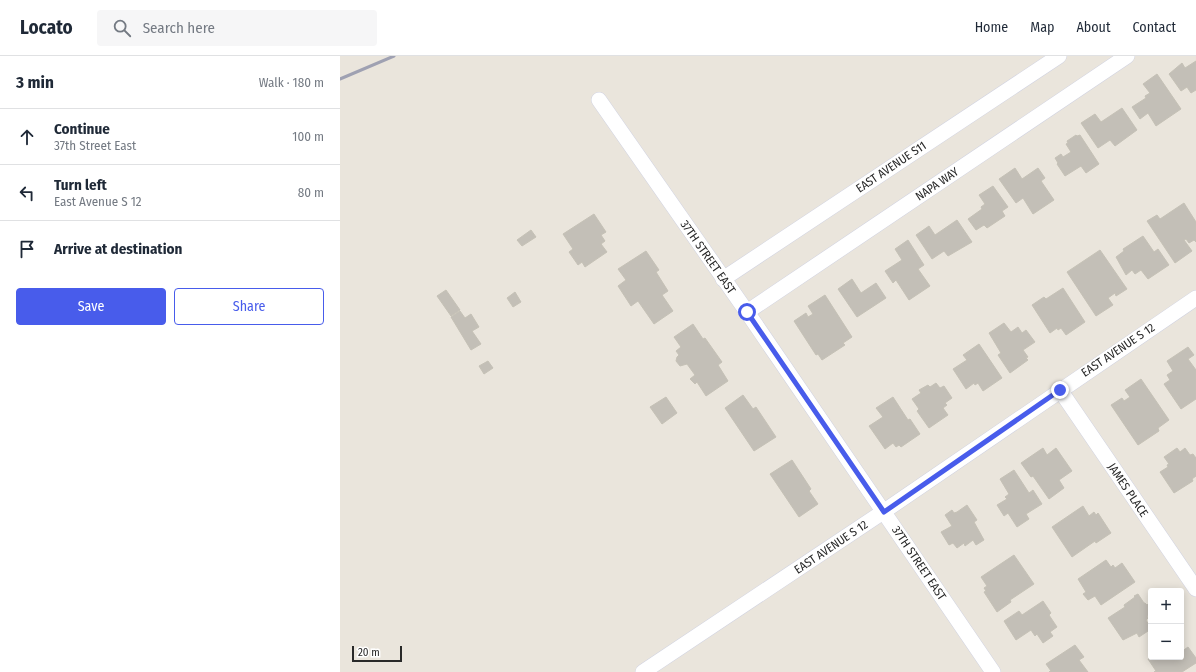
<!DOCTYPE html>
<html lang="en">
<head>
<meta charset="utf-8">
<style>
	:root { --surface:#fff; --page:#f6f6f7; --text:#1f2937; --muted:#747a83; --line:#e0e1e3; --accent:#485ceb }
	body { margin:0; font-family:"Fira Sans Condensed",sans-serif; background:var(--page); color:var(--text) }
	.controls { position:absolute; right:12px; bottom:12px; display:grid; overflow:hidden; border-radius:4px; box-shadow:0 2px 10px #0003 }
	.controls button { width:36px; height:36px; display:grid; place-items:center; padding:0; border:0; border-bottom:1px solid var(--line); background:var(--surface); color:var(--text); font:20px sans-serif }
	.scale { position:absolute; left:12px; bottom:10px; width:50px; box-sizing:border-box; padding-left:4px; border:2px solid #292929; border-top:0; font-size:11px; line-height:14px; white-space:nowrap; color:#292929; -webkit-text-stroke:3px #fff; paint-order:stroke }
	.stop { position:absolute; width:12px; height:12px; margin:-9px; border:3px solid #485ceb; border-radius:50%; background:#fff }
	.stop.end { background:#485ceb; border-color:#fff; box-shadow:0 1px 4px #0008 }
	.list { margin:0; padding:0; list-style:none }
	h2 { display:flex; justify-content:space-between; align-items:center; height:52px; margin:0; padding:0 16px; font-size:17px }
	h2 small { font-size:13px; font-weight:400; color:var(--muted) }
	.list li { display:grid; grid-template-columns:26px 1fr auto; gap:12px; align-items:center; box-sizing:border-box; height:56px; padding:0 16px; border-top:1px solid var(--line) }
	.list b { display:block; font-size:15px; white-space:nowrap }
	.list p { margin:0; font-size:13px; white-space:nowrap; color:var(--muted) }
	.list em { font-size:13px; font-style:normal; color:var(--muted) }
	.actions { display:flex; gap:8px; padding:12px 16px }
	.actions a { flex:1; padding:9px 0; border:1px solid var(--accent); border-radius:4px; text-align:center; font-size:14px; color:var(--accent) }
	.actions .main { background:var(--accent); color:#fff }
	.icon { flex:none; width:22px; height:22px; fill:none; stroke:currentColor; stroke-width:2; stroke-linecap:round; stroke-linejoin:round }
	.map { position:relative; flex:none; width:856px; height:616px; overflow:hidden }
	header { display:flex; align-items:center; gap:24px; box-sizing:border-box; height:56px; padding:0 20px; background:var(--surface); border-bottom:1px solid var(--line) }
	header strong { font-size:19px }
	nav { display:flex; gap:22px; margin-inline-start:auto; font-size:14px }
	.search { width:280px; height:36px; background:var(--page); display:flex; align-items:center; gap:10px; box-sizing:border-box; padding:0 14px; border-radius:4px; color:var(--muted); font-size:15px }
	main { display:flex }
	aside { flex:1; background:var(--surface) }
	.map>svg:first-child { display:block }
</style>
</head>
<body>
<header>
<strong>Locato</strong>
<div class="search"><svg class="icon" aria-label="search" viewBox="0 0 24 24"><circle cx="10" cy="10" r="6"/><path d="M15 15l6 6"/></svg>Search here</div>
<nav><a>Home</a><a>Map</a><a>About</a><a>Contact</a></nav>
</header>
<main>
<aside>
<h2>3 min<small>Walk · 180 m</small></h2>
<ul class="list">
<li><svg class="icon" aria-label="ahead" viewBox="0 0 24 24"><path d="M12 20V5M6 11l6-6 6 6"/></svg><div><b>Continue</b><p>37th Street East</p></div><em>100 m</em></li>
<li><svg class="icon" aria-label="left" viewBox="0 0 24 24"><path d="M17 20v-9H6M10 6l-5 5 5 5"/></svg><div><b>Turn left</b><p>East Avenue S 12</p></div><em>80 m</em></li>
<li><svg class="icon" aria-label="arrive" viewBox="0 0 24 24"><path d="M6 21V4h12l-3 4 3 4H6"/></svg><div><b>Arrive at destination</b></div></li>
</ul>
<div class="actions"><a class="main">Save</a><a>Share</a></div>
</aside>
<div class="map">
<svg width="856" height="616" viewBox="0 0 856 616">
	<rect width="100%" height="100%" fill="#eae5dc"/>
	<g fill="#c3bfb7" stroke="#c5c1b6">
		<path d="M856,5V34L851,37L847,31L841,35L829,18L842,7L845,12Z"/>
		<path d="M817,18L841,53L816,70L808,57L800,63L792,51L806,42L805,40L810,37L803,28Z"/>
		<path d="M782,52L797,74L775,90L770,84L758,92L741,67L755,58L761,66Z"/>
		<path d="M736,79L737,80L740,79L759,108L746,117L741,110L725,120L717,108L718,107L715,102L721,98L723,101L731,96L726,88L728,87L727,85Z"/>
		<path d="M675,112L682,123L698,112L705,122L701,125L714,144L693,158L683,142L676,147L659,123Z"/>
		<path d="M653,130L668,151L662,155L665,160L647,172L644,169L636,174L628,163L642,153L641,151L645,148L639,139Z"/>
		<path d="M844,147L856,166V186L854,184L849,187L846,183L844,184L852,195L835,207L807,165L817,159L820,163Z"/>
		<path d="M254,158L266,176L261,179L265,185L261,188L267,196L245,211L242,206L238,209L229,196L233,193L223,178Z"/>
		<path d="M617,164L632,186L608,200L604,195L592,203L576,179L589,170L595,179Z"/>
		<path d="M191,174L196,181L182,190L177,184Z"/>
		<path d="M803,180L814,196L818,193L829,209L808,223L801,214L795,218L792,214L786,219L776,201L784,195L783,193Z"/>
		<path d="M568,184L584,209L578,213L590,230L569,244L556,224L553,227L545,215L562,204L555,193Z"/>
		<path d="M760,194L787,233L776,240L775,237L768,242L773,249L756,260L727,216Z"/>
		<path d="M306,195L319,214L316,216L328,235L322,239L333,255L314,268L298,245L291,250L278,230L286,224L278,213Z"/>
		<path d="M512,223L521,237L536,227L546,242L517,261L498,233Z"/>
		<path d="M723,232L745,266L726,279L721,272L718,274L717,272L710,277L692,249L704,241L706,243Z"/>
		<path d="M106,234L120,254L111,260L97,240Z"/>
		<path d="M175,236L181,246L173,251L167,242Z"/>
		<path d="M485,239L512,281L503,287L505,289L482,304L478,298L476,299L454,265L466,257L468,261L473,258L468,250Z"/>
		<path d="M120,255L125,262L131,258L139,271L132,275L141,288L131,294L111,261Z"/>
		<path d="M664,267L671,276L678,271L682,277L686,274L695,286L683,294L688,301L686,302L688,304L670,317L658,299L661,297L649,277Z"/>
		<path d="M353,268L363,283L365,282L382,306L378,309L388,325L366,340L357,326L355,328L350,323L355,319L347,308L340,310L336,305L337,301L339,299L336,295L341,291L334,281Z"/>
		<path d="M639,288L662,322L643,335L638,327L635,329L634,327L626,333L613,313L627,304L623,299Z"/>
		<path d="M848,291L854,299L848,303L856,314V343L841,353L824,328L830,324L827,319L833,315L827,305Z"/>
		<path d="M148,305L153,312L144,318L139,310Z"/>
		<path d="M801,323L829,364L818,372L819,375L798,389L771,349L782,342L784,345L790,341L785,334Z"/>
		<path d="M596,327L600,332L604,330L612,342L605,347L607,349L603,352L608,359L589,372L577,355L579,353L572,343L581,337L579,334L588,329L590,331Z"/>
		<path d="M403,339L413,353L416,351L436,381L414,395L385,352Z"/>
		<path d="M326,341L337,357L322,368L310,351Z"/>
		<path d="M553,341L568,364L570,363L580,378L561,391L559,389L556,391L553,387L545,393L529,370L543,361L536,352Z"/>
		<path d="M703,392L707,399L716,392L732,415L719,424L724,432L709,443L693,420L691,421L681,407Z"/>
		<path d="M837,392L840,396L845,392L850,399L853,398L856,402V420L852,423L853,425L834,437L820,416L828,411L827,409L829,408L824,401Z"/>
		<path d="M452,404L471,433L469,435L478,448L459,461L430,418Z"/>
		<path d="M674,414L689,437L693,434L702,448L686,458L689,463L677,471L668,457L664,460L657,449L667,443L665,441L669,438L660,423Z"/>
		<path d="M627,449L637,464L634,466L644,484L636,489L633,484L625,490L624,487L617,492L613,487L609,489L601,476L612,470L605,459L612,454L614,457L617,456Z"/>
		<path d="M743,450L749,460L754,456L756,459L758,457L771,477L756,487L755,485L732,501L712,471Z"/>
		<path d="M674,499L694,528L670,544L671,546L657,556L644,536L646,535L644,532L647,530L641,521Z"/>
		<path d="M766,504L771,511L773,509L775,512L782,507L795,526L761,549L755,540L748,544L743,538L746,536L738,523Z"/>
		<path d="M798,538L804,547H805L807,549L809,547L811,550V557L807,560L808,562L806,564L811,573L799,581L797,577L783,584L768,562L785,551L784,549L795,541L794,540Z"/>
		<path d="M703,545L711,557L709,559L717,571L710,576L713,580L703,587L697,578L695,580L691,574L676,584L664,565L679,555L682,559Z"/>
		<path d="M735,589L744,601L739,604L748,616H709L711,615L706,608Z"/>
		<path d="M848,591L856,602V607L842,616H814L816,615L808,603L811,601H841V596Z"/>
	</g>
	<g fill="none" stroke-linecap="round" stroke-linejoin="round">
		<g stroke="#d1d3e1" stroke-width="16">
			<g id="minor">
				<path d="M259,44L407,256L653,616"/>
				<path d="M383,223L719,0"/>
				<path d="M407,256L787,0"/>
				<path d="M720,334L856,533"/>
				<path d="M303,616L543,456L856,242"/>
			</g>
		</g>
		<use href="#minor" stroke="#fff" stroke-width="15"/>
		<path stroke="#9fa1b2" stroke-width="3" d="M0,23L54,0"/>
	</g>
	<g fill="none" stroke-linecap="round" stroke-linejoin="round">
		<path stroke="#485ceb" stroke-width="5" d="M407,256L544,456L720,334"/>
	</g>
	<g text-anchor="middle" stroke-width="3" stroke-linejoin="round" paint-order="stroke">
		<g font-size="12" fill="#292929" stroke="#fff">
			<text transform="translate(551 111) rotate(-34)" y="4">EAST AVENUE S11</text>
			<text transform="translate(597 128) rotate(-34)" y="4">NAPA WAY</text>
			<text transform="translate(368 201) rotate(55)" y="4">37TH STREET EAST</text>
			<text transform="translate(778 294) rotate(-34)" y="4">EAST AVENUE S 12</text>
			<text transform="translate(788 434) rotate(56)" y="4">JAMES PLACE</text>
			<text transform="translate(491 491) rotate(-34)" y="4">EAST AVENUE S 12</text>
			<text transform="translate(579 507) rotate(56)" y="4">37TH STREET EAST</text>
		</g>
	</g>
</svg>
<div class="controls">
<button>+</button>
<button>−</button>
</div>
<div class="scale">20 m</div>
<div class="stop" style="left:407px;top:256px"></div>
<div class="stop end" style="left:720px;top:334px"></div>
</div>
</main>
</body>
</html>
